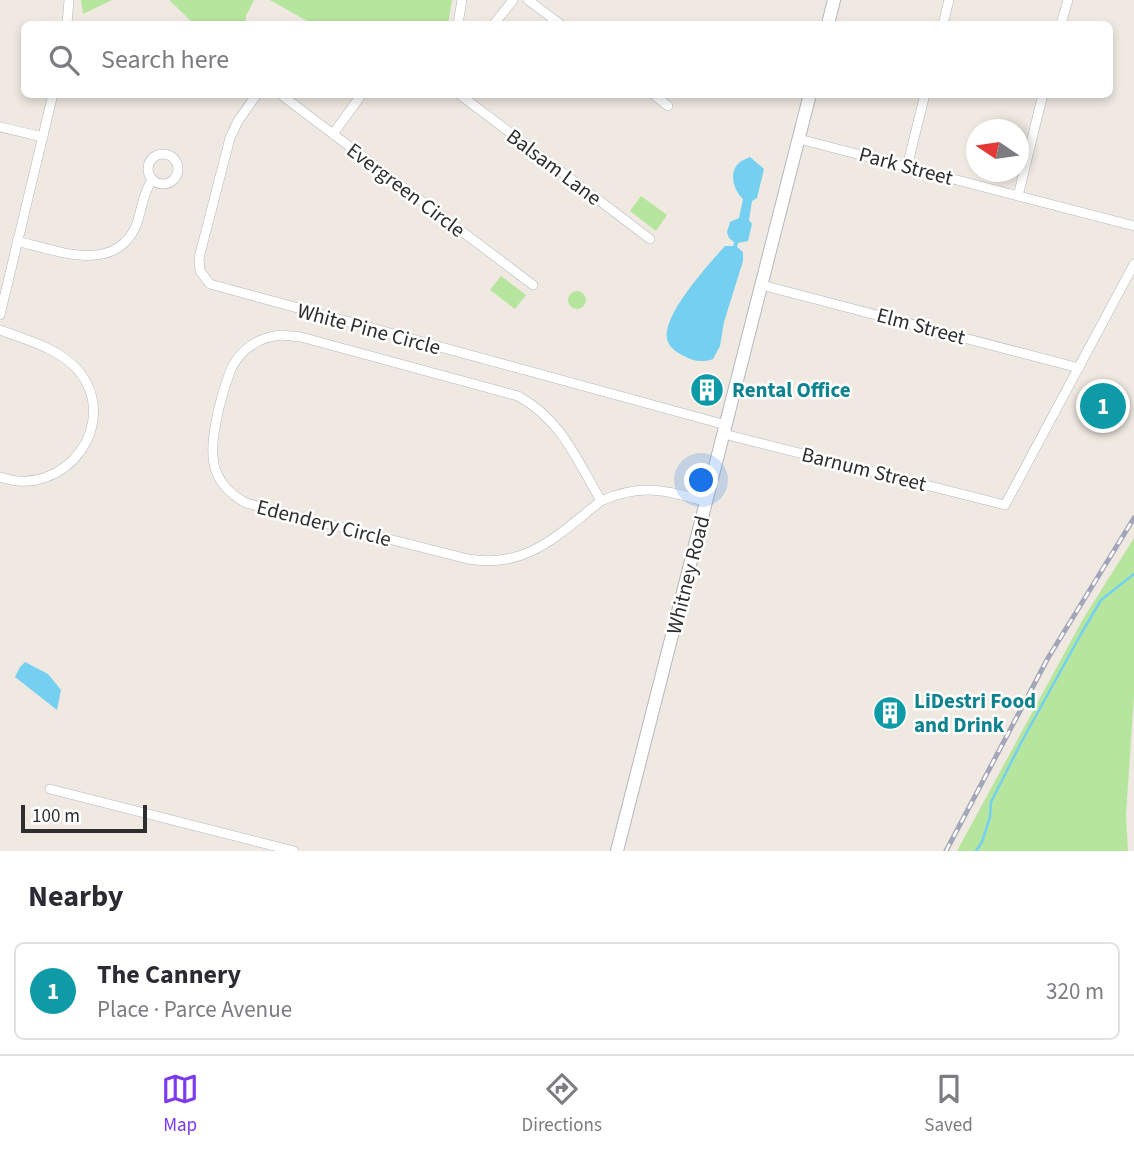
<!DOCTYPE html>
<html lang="en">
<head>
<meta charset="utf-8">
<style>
	:root { --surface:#fff; --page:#f7f7f7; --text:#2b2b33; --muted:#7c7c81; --line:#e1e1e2; --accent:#7c3aed }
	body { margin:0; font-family:"Source Sans 3",sans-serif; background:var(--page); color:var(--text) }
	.compass { position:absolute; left:966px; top:119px; width:63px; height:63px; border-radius:50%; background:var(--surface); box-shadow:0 4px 10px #0003; rotate:283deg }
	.scale { position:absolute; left:21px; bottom:18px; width:126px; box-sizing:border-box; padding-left:7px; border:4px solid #2e2e2e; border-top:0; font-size:19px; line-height:24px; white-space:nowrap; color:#2e2e2e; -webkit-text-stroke:5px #fff; paint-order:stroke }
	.you { position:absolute; left:702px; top:481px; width:24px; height:24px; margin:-18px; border:5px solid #fff; border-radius:50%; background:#1a73e8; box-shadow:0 0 0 10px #1a73e833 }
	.badge { display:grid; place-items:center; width:46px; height:46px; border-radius:50%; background:var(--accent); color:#fff; font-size:23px; font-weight:700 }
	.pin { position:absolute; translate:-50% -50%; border:4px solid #fff; box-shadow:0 2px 7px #0006 }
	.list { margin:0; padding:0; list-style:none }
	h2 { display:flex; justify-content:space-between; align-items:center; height:91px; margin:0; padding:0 28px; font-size:30px }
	h2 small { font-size:23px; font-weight:400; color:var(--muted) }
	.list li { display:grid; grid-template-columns:46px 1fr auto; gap:21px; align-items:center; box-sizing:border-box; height:98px; margin:0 14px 14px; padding:0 14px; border:2px solid var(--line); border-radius:10px }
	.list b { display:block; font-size:26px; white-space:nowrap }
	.list p { margin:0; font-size:23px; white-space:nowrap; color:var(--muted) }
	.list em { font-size:23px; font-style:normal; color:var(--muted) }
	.icon { flex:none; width:38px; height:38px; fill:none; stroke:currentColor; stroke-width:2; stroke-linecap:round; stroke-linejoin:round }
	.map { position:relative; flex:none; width:1134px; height:851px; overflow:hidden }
	.search { position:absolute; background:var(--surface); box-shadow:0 4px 10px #0003; left:21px; right:21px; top:21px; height:77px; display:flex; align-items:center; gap:18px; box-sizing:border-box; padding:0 24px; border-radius:10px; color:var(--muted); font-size:26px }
	.sheet { height:203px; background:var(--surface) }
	nav { display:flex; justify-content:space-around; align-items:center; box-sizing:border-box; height:98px; border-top:2px solid var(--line); background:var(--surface); font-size:19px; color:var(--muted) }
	nav a { display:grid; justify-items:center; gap:4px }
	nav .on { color:var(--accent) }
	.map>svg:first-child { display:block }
</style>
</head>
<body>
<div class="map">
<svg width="1134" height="851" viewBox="0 0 1134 851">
	<rect width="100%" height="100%" fill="#efe9e1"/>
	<g fill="#b6e59e">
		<path d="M81,0H112L83,14Z"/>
		<path d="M169,0H254L246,16L245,24H194Z"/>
		<path d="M270,0H452L448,24H326L307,21Z"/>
		<path d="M641,196L667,215L656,231L630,211Z"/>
		<path d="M501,276L526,295L515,309L490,290Z"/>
		<circle cx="577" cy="300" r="9"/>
		<path d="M1134,538V696L1126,815L1128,851H957L1083,619Z"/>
	</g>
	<g fill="#75cff0">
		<path d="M750,157L764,169L757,198L752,201L749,220L752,224L748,241L738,243L737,247L743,252V261L724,322L720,346L713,359C702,363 692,361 682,355C675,351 669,347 667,339C662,315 709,264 725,246H733L734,242L729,238L727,232L730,222L739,218L743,199C734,191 728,173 739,163C742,160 746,159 750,157Z"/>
		<path d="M25,662L48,674L61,690L57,710L15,677L20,667Z"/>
	</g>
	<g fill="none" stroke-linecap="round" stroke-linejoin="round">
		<path stroke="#75cff0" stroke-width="2.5" d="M976,851L982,842L990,817L991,802L1022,741L1081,634L1101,600L1134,574"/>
		<g stroke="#b4b7c1" stroke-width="10">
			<g id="minor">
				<path d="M528,0L560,24"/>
				<path d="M67,24L69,0"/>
				<path d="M458,24L462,0"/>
				<path d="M494,24L513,0"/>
				<path d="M943,24L949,0"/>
				<path d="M1061,24L1068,0"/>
				<path d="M257,94L238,121L230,138L199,258L200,271L210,284L726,425"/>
				<path d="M280,94L533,285"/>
				<path d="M459,94L650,239"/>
				<path d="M653,94L668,106"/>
				<path d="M0,127L43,137"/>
				<path d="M333,134L362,94"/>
				<path d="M799,139L1134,226"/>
				<circle cx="163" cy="169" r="15"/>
				<path d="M907,167L925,94"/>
				<path d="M1018,196L1043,94"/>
				<path d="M17,241C55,250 114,275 136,226C142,210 142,195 152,180"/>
				<path d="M762,285L1079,368"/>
				<path d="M0,315L53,94"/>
				<path d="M0,330C26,340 58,348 77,369C123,422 65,500 0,477"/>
				<path d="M281,335L301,337L518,396C562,420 577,460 601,501C557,535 528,569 468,559L246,503C206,481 210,451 218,412C222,396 226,380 233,365C244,347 260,337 281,335Z"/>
				<path d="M724,434L1005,505L1134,264"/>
				<path d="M601,501C641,483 666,490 707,502"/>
				<path d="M50,789L294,851"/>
			</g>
		</g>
		<g stroke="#b4b7c1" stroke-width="14">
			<g id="secondary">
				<path d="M828,24L834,0"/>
				<path d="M617,851L810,94"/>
			</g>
		</g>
		<use href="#minor" stroke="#fff" stroke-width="9"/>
		<use href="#secondary" stroke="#fff" stroke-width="12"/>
		<g stroke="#a3a6b8" stroke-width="5">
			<path id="rail" d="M946,851L1048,658L1134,518"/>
		</g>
		<use href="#rail" stroke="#fff" stroke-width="2.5" stroke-dasharray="8" stroke-linecap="butt"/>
	</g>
	<defs>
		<g id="building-disc" transform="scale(1.75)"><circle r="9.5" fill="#0f9aa8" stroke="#fff"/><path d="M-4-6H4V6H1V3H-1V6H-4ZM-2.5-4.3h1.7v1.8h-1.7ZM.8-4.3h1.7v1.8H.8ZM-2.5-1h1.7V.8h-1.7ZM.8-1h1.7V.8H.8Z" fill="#fff"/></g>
	</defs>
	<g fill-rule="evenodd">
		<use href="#building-disc" x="707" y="390"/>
		<use href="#building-disc" x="890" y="713"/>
	</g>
	<g text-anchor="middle" stroke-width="5" stroke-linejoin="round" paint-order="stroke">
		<g font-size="21" fill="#2e2e2e" stroke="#fff">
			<text transform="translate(906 166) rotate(15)" y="7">Park Street</text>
			<text transform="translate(554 167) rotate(37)" y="7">Balsam Lane</text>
			<text transform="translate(406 190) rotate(37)" y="7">Evergreen Circle</text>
			<text transform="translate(921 326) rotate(15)" y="7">Elm Street</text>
			<text transform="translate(369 329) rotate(15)" y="7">White Pine Circle</text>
			<text transform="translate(864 469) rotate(14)" y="7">Barnum Street</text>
			<text transform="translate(324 523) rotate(14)" y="7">Edendery Circle</text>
			<text transform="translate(688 575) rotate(-76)" y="7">Whitney Road</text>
		</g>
		<g font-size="21" font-weight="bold" fill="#0d838f" stroke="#fff" text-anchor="start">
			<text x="732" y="397">Rental Office</text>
			<text x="914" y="708">LiDestri Food<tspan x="914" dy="24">and Drink</tspan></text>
		</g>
	</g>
</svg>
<svg class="compass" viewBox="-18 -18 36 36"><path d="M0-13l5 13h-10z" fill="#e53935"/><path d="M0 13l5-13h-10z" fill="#7c7c81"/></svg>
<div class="scale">100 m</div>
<div class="you"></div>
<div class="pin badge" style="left:1103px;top:406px;background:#0f9aa8">1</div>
<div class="search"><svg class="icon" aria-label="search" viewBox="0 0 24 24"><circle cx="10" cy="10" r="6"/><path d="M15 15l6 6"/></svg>Search here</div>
</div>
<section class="sheet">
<h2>Nearby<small></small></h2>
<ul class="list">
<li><span class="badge" style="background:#0f9aa8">1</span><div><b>The Cannery</b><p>Place · Parce Avenue</p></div><em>320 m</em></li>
</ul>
</section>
<nav>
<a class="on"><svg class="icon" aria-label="map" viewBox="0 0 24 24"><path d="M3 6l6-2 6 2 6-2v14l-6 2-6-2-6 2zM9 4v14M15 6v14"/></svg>Map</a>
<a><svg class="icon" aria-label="directions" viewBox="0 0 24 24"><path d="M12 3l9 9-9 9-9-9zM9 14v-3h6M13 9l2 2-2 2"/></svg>Directions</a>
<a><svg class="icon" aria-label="saved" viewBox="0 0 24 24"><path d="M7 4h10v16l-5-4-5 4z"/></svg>Saved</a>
</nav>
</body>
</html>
